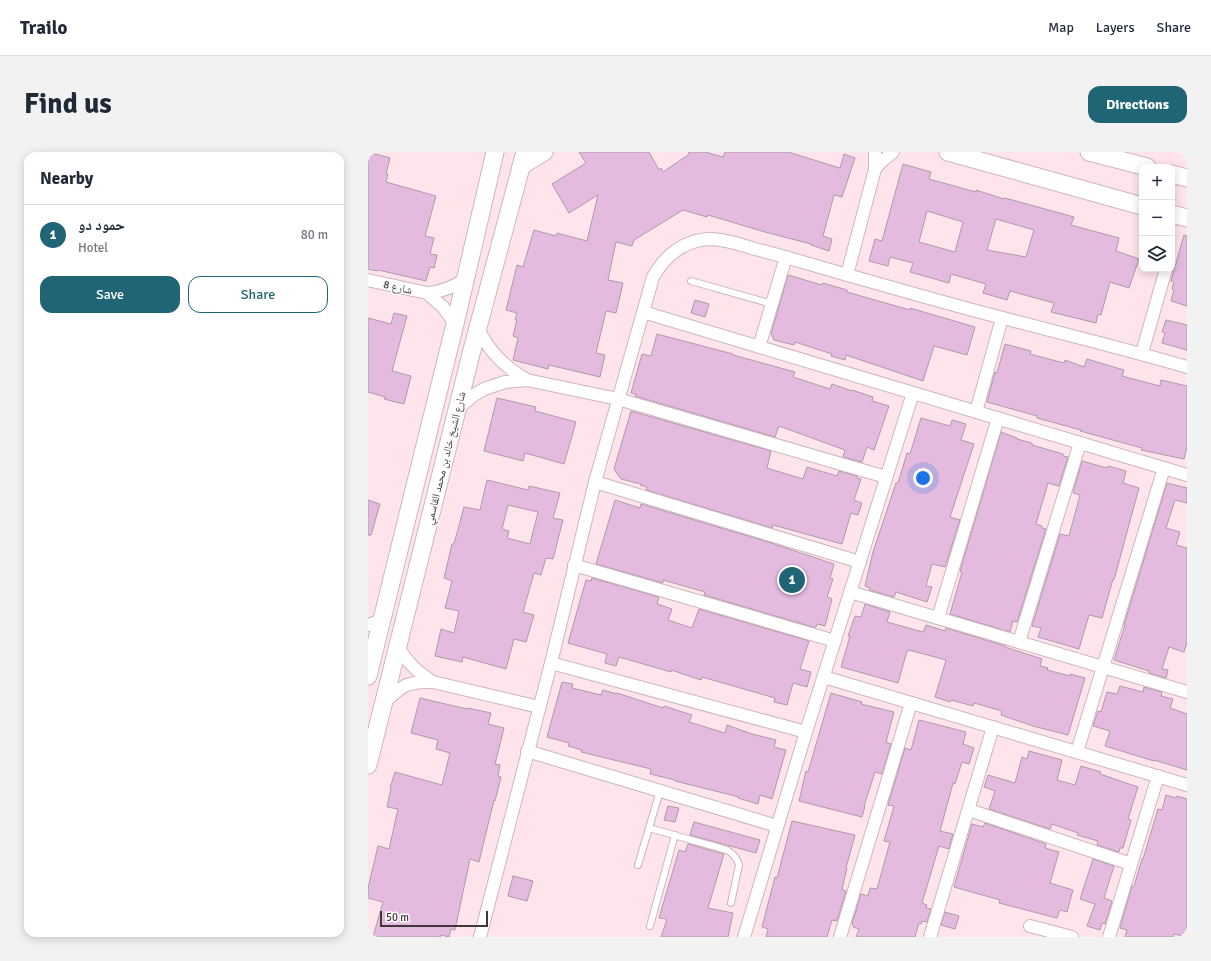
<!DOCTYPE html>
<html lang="en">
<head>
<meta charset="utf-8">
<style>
	:root { --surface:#fff; --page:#f2f2f3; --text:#1f2937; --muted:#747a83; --line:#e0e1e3; --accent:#1f6575 }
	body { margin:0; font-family:Signika,"Noto Naskh Arabic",sans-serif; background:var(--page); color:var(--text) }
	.controls { position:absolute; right:12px; top:12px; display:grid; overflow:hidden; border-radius:8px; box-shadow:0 2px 10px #0003 }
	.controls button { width:36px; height:36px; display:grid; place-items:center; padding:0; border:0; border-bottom:1px solid var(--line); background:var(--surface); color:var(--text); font:20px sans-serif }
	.scale { position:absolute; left:12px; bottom:10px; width:108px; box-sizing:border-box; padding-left:4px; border:2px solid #413739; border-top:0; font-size:11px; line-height:14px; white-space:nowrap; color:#413739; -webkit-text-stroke:3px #fff; paint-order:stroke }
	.you { position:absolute; left:555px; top:326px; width:14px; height:14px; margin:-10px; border:3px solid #fff; border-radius:50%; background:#1a73e8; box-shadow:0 0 0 6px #1a73e833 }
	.badge { display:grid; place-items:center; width:26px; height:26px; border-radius:50%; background:var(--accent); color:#fff; font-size:13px; font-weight:700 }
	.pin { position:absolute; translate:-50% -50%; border:2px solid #fff; box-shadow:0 1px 4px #0006 }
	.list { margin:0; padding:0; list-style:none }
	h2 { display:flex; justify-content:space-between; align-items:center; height:52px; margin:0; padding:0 16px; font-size:17px }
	h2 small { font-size:13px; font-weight:400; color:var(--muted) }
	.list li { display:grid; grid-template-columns:26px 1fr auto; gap:12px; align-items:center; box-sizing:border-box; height:60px; padding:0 16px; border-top:1px solid var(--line) }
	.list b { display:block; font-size:15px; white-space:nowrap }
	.list p { margin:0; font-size:13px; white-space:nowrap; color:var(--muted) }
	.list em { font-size:13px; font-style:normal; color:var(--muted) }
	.actions { display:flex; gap:8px; padding:12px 16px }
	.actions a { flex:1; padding:9px 0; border:1px solid var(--accent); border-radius:12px; text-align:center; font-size:14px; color:var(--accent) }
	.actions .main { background:var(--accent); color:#fff }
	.icon { flex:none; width:22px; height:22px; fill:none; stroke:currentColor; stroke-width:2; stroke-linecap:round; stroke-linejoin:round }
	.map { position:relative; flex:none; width:819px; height:785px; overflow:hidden; border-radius:12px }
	header { display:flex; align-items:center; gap:24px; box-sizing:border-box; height:56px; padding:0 20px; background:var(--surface); border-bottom:1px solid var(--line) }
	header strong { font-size:19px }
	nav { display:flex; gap:22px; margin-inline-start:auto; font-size:14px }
	.intro { display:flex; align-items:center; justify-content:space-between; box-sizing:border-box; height:96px; padding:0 24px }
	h1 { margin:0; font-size:28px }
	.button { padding:10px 18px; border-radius:12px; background:var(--accent); color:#fff; font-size:14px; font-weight:700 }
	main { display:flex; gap:24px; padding:0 24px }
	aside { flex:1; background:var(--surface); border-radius:12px; box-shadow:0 2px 10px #0003 }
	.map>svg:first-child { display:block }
</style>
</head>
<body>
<header>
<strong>Trailo</strong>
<nav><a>Map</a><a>Layers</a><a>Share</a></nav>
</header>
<div class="intro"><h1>Find us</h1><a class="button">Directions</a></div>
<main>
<aside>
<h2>Nearby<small></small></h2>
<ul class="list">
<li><span class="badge">1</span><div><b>حمود دو</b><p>Hotel</p></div><em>80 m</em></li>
</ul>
<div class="actions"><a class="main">Save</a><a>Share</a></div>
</aside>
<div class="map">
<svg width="819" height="785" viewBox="0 0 819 785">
	<rect width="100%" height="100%" fill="#ffe4eb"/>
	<g fill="#e4bbdf" stroke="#ad9aaa" fill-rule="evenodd">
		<path d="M0,0L22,6L18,22H20L18,30L68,44L57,84L66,86L62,102L69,103L66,116L62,115L58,129L10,118L9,119L0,117Z"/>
		<path d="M211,0H281L291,18L293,16L295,20L320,3L321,0H337L355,5L357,0H420L472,16L476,2L487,6L474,45L466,43L455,84L464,87L461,99L443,93V92L397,80L340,63L339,65L315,58L266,88L264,94L248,90L240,128L255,131L248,161L238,159L228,201L237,203L232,225L181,213L180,217L145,208L150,186L145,184L149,168H147L149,161L138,158L149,113L155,115L166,78L188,84L189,81L219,89L230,43L201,61L184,32L218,11Z"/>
		<path d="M535,12L563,20L561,27L608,40V38L636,47L637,46L706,65L703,73L751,86L748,99L771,107L761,136L742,130L733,163L730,162L728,171L683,160L686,151L642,139L639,148L615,141L618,132L583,122L581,131L542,120L545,111L522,105L520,114L501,109L507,87L514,89ZM559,59L595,70L587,100L551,90ZM628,67L666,78L658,105L619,98Z"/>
		<path d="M816,83L819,84V154L803,149L806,138L804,137L806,130L803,129Z"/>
		<path d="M420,123L454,133L455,131L479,138V140L542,158V156L607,175L599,203L566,194L555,229L478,203L477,208L463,204L464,202L427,190L426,193L406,188L403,182Z"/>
		<path d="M327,148L341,152L337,165L323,161Z"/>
		<path d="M26,161L39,164L24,219L43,224L36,252L16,247L17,245L0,240V166L23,172Z"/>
		<path d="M798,168L819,173V198L794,191L797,181L794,180Z"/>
		<path d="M289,182L365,202V203L427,220L425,225L462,237L464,232L484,239V238L505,245L504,249L521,254L506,298L499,295L494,310L475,305L477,298L411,274L407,285L267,244L268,242L263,241L274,202L283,204Z"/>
		<path d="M637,192L663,199L662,202L696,211L697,208L716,215L719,207L756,218L754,224L792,234L793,228L819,234V295L816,307L773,298L774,296L712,279L713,278L669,266V264L619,250L627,220L629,221Z"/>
		<path d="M129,246L168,255L167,259L208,270L196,312L157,301L155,309L116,299Z"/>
		<path d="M263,259L403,299L399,316L435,327L439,315L469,324L471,319L489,324V326L493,327L486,348L494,351L490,363L483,361L474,392L405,373L404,376L278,338L279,335L272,333L273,332L253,327L246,317Z"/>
		<path d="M553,266L582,274L584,268L598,272L593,288L606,292L582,365L592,368L577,415L564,412L558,434L564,435L559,450L528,440L526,445L501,438L502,436L497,434L505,400L528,331H530L539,301L542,302Z"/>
		<path d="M633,280L649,286V287L664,291V293L695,302V304L700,305L691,334L680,331L668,372L674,374V376L678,377L649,470L645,469L642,480L582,462L594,420L592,419Z"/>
		<path d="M714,309L739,316L740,314L758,319L755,331L771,336L746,428L745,427L734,466L721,463L711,497L670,485L673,476L664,474L692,382L701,384L712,343L705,341Z"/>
		<path d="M119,328L160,338L161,334L192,341L185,366L195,368L185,407L178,406L173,423L166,421L155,460L166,463L158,490L146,487L138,517L95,505L94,510L67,504L73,477L86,481L91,459L77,456L84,429L76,426L84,392H86L96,355L112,358ZM140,353L170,360L162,392L139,386L141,379L134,377Z"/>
		<path d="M799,331L819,336V351L807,348L798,376L812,380L808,393L819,396V490L816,500L801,495L794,517L800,518L798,526L781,521V519L746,508L757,473H756Z"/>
		<path d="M0,348L12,352L3,383H0Z"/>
		<path d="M247,348L272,356L273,352L400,390L466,412L462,426L465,427L459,445L464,447L457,474L449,472L448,475H445L336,443L337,440L295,428V431L228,412Z"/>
		<path d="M224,426L291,445L289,452L304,457L300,468L324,476L331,457L441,489L432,517L443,520L439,535L425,531L419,553L406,550L407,546L334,525L333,528L303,518V520L251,505L248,514L237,511L239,502L200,491L218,428L223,429Z"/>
		<path d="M497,452L522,460L519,470L555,480L558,473L577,479L578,476L637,494V495L674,507L672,514L680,516L679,518L702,524V522L717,526L700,583L665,574L633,563L634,559L606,551L605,554L583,548L582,550L567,545L578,508L541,498V499H539L530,531L473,515L482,484H480L487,464L493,465Z"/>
		<path d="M194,530L205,532L204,536L233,543L235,538L249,542V541L295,556L296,554L324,563L321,570L357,581L359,573L384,582L408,588L406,595L418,598L404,647L392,643L390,652L370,646L371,645L307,629V628L282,622L283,617L213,600L214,598L200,594L201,591L179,585Z"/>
		<path d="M752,534L775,540L776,535L794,540L793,544L805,547L802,556L819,562V618L786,608V609L737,594L742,579L725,574L730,559L733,560L739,540L749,542Z"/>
		<path d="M463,541L494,550L493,552L526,560L518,590L523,592L514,622L507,620L496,654H497L494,665L431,649L438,619L440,620Z"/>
		<path d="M52,546L99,557L100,556L123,561L120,572L136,576L127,612L132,613L130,624L133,625L127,649L126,648L111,710L102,707L87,778L83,777L81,785L73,783L72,785H5L15,750L0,746V736L10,694L21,697L30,657L19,655L23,636H22L27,620L74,633L82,601L68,597L70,588L43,581Z"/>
		<path d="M551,568L598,580L595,592L606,596L601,612L594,610L587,632L585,631L572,679L585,682L581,697L571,694L554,751L559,753L558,756L563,757L559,770L554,769L553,772L551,771L547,785H488L491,777L485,775V773L484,772L493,742L500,744L502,736L509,737L522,690L516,689L526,654L520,653L537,596L543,598Z"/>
		<path d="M661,599L694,608L689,628L707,633L713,614L733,620L732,622L770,635L760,667L763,668L755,696H752L751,700L729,693L730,689L709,683L710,681L684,672L682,677L621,657L627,639L616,635L620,623L647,631L654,605L659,607Z"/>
		<path d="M798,643L808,646L809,644L819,647V785L806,782L805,785H757L759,778L752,776L764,734H766L774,707H775L790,657L794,658Z"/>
		<path d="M300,654L311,656L307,670L296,668Z"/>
		<path d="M424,669L487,683L478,716H479L474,737L478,739L469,769L464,768L459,785H398L400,777L394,775L407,725L409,726Z"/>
		<path d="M326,670L392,688L388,701L322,683Z"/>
		<path d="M617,671L678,692L677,696L691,700L682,731L705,738L699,760L692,758L689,766L631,751L632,748L586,735L604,672L615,675Z"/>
		<path d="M320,692L356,702L340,756L365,761L360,785H293L299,767L291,766L311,698L317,700Z"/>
		<path d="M725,707L746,714L736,746L744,749L737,772L734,771L732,778L719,774L727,752L712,747Z"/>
		<path d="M145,724L165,729L159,749L140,744Z"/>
		<path d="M577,760L591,764L587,777L573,773Z"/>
	</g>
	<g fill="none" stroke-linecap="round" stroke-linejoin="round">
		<g stroke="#cfb5bc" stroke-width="8">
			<g id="lane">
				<path d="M323,129L404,152"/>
				<path d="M281,676L359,698C366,702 369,706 371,713L363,751"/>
				<path d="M270,713L292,639"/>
				<path d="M282,774L307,683"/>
			</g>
		</g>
		<g stroke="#cfb5bc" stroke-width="14">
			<g id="street">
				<path d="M507,17L512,11L525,0"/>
				<path d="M479,123L507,17V0"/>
				<path d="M0,128L59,141C74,140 86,135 97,127"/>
				<path d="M59,141L75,155L87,172"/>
				<path d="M275,160L819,323"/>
				<path d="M110,176C121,200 137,215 159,228"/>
				<path d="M391,195L418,105"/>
				<path d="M774,201L798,117"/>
				<path d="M89,257L106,243L116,237L137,230L159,228L250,247L518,325"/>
				<path d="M608,260L634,166"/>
				<path d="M227,330L492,410"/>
				<path d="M206,413L467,489"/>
				<path d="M482,440L819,540"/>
				<path d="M570,466L630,266"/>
				<path d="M0,473L9,470L14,467"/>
				<path d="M651,490L712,291"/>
				<path d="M30,495C40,511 48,519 65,530"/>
				<path d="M183,511L438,580"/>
				<path d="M456,525L819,633"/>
				<path d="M16,551C34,533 40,529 65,530L171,555"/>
				<path d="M159,599L409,674"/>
				<path d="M709,600L796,316"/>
				<path d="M601,658L763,712"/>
				<path d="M662,774L704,785"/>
				<path d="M112,785L183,511L227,330L285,125C297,104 315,89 340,87C356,87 371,92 387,97C419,105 451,115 483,124C533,138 584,153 635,166C696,182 758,197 819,215"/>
				<path d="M376,785L438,580L545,241"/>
				<path d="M472,785L543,551"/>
				<path d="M562,785L625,575"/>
				<path d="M741,785L790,624"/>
			</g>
		</g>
		<g stroke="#cfb5bc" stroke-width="19">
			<g id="secondary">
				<path d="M580,0L774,54"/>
				<path d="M721,0L779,15"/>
				<path d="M153,14L176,0"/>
				<path d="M804,22L819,26"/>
				<path d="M804,62L819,66"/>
				<path d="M0,524L87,172L127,0"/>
				<path d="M0,613L104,198L157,0"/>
			</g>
		</g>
		<use href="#lane" stroke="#fff" stroke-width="6"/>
		<use href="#street" stroke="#fff" stroke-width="12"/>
		<use href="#secondary" stroke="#fff" stroke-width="17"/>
	</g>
	<g text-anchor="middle" stroke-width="3" stroke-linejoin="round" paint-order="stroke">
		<g font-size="11" fill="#413739" stroke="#fff">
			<text transform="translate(30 135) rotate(13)" y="4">شارع 8</text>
			<text transform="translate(77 306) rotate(-76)" y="4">شارع الشيخ خالد بن محمد القاسمي</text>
		</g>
	</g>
</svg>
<div class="controls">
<button>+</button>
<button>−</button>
<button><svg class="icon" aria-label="layers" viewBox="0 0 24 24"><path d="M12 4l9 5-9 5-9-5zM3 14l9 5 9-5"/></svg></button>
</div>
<div class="scale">50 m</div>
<div class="you"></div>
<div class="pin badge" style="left:424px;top:428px">1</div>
</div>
</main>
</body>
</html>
